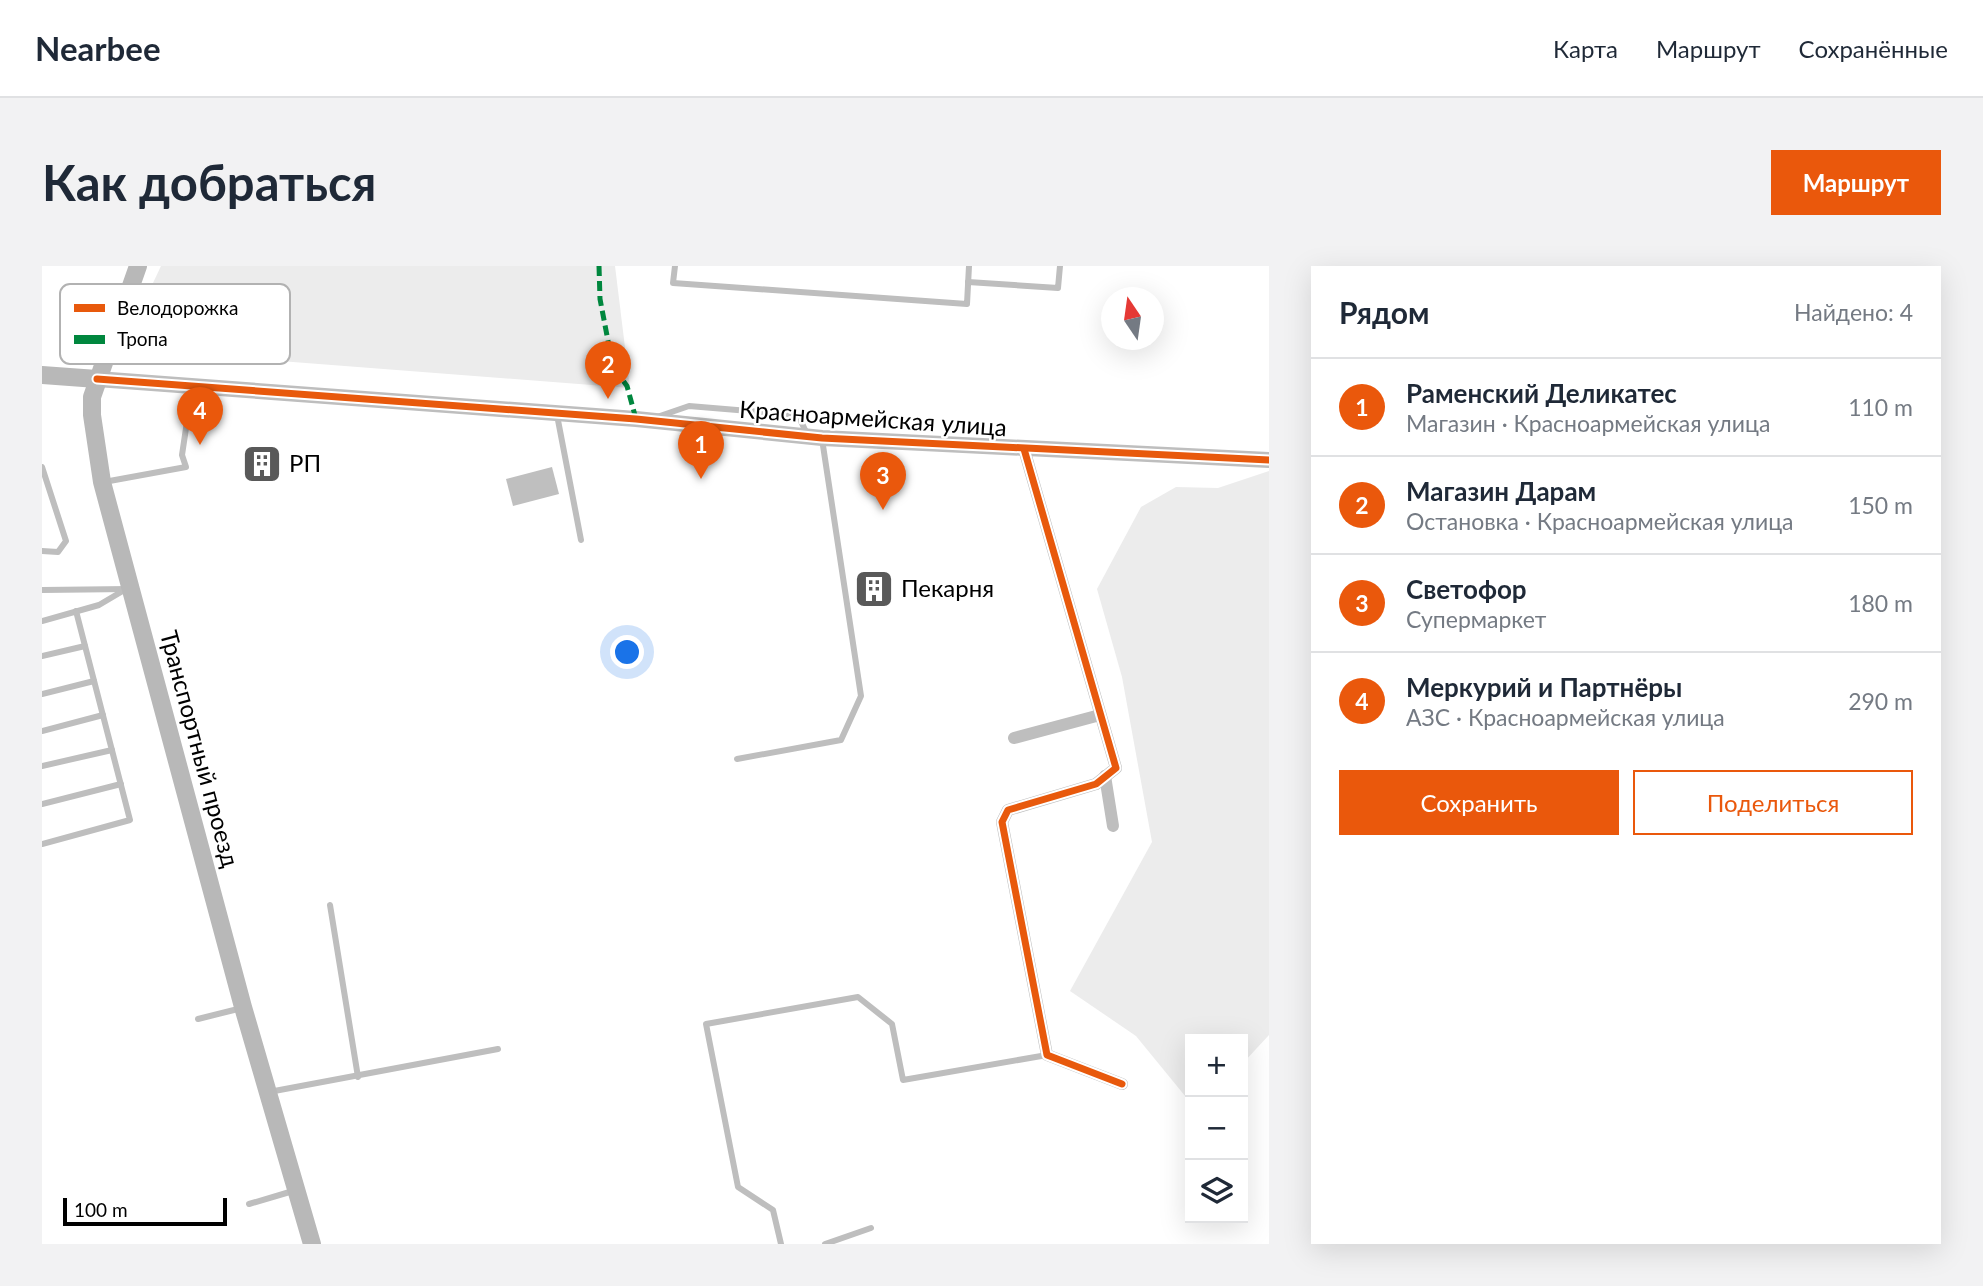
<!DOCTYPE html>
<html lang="ru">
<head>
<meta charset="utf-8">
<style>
	:root { --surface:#fff; --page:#f2f2f3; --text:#1f2937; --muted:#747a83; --line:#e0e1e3; --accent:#ea580c }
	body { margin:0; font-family:Lato,sans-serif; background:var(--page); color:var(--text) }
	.controls { position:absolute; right:21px; bottom:21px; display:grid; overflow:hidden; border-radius:0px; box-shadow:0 7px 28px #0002 }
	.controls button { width:63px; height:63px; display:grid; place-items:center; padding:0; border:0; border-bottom:2px solid var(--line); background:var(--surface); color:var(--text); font:35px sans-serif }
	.compass { position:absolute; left:1059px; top:21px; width:63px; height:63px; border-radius:50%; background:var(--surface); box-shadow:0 7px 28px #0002; rotate:347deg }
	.scale { position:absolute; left:21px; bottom:18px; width:164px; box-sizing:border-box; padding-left:7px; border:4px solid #000; border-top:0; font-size:19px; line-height:24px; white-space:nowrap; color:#000; -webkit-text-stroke:5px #fff; paint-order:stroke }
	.you { position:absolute; left:586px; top:387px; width:24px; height:24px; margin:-18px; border:5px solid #fff; border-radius:50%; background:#1a73e8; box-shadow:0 0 0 10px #1a73e833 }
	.badge { display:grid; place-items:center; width:46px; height:46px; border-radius:50%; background:var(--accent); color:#fff; font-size:23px; font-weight:700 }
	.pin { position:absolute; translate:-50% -58px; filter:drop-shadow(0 2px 4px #0008) }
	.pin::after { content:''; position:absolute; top:37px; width:24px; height:21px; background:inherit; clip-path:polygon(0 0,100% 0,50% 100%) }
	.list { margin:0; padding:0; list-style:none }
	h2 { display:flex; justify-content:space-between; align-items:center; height:91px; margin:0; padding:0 28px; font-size:30px }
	h2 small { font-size:23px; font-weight:400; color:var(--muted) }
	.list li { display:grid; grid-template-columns:46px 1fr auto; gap:21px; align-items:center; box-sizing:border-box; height:98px; padding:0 28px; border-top:2px solid var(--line) }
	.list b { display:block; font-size:26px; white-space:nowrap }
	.list p { margin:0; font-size:23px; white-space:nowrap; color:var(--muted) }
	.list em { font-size:23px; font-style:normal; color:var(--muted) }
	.actions { display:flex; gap:14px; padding:21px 28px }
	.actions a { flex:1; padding:16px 0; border:2px solid var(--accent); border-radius:0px; text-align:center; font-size:24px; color:var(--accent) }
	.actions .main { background:var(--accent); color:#fff }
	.icon { flex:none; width:38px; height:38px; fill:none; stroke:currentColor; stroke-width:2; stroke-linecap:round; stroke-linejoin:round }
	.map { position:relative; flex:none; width:1227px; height:978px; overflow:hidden; border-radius:0px }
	header { display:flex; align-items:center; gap:42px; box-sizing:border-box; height:98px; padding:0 35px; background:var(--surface); border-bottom:2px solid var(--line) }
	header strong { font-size:33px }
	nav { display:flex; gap:38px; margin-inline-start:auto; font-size:24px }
	.intro { display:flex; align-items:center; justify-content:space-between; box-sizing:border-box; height:168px; padding:0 42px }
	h1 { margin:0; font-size:49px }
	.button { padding:18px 32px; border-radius:0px; background:var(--accent); color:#fff; font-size:24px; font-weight:700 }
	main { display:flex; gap:42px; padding:0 42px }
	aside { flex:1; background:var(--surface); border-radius:0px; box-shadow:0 7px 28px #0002 }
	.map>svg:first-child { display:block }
</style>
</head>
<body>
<header>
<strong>Nearbee</strong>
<nav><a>Карта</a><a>Маршрут</a><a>Сохранённые</a></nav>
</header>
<div class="intro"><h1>Как добраться</h1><a class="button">Маршрут</a></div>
<main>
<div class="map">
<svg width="1227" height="978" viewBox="0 0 1227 978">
	<rect width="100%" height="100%" fill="#fff"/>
	<g fill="#ececec">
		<path d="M119,0H573L588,122L123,86L94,53Z"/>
		<path d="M1227,205V769L1201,797V773H1148V836L1094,770L1028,725L1110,576L1080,411L1055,323L1099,241L1134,221L1176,222Z"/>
	</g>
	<path fill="#bfbfbf" d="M510,201L517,228L471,240L464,213Z"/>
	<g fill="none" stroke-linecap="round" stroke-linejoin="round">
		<g stroke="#bebebe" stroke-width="6">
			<path d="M633,0L631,17L925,38L927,0"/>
			<path d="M926,16L1016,22L1018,0"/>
			<path d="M515,149L539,274"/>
			<path d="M615,151L647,140L756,149L765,168"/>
			<path d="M0,201L24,275L16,286L0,285"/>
			<path d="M62,216L144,201L140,189L150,122"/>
			<path d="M0,324L87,323"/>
			<path d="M0,355L57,339L79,326"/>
			<path d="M0,390L43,380"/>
			<path d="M0,428L52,415"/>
			<path d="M0,465L61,449"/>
			<path d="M695,493L799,474L819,430L780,173"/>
			<path d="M0,500L70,484"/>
			<path d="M0,538L79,518"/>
			<path d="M0,578L88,554L34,345"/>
			<path d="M288,639L316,811"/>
			<path d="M156,753L200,742"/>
			<path d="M227,826L456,783"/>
			<path d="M207,938L251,925"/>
			<path d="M739,978L731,944L696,921L664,758L816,731L850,758L861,814L1005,789"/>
			<path d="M783,978L829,962"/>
		</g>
		<g stroke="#bebebe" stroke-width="12">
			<path d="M982,183L1074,502L1054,518L966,544L960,556L1005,789L1080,818"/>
			<path d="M972,472L1058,449"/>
			<path d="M1063,510L1071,560"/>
		</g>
		<path stroke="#bebebe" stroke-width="16" d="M55,113L594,153L780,172L1227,194"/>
		<g stroke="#b8b8b8" stroke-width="18">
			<path d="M96,0L50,131V149L60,216L201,741L270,978"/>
			<path d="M0,109L55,113"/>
		</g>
		<path stroke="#00873e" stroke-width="5" stroke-dasharray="10 5" stroke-linecap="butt" d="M557,0L558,33L571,101L585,120L594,153"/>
		<g stroke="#fff" stroke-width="11">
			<g id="cycleway">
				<path d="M55,113L594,153L780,172L1227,194"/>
				<path d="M982,183L1074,502L1054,518L966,544L960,556L1005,789L1080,818"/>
			</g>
		</g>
		<use href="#cycleway" stroke="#e8590c" stroke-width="7"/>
	</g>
	<defs>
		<g id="building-square" transform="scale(2.0125)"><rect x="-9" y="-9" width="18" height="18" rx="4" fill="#595959" stroke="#fff"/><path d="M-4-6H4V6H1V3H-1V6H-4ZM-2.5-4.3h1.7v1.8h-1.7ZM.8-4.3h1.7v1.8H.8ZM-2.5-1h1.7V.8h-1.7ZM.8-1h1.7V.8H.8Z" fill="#fff"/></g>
	</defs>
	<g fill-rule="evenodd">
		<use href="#building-square" x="220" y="198"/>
		<use href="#building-square" x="832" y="323"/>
	</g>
	<g text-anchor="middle" stroke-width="5" stroke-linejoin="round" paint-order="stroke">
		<g font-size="24" fill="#000" stroke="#fff">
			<text transform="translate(831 153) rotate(4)" y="8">Красноармейская улица</text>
			<text transform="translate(157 483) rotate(75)" y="8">Транспортный проезд</text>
		</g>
		<g font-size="24" fill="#000" stroke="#fff" text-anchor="start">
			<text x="247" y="206">РП</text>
			<text x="859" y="331">Пекарня</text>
		</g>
	</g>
	<rect x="18" y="18" width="230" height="80" rx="10" fill="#fff" stroke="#b2b2b2" stroke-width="2"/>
	<rect x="32" y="38" width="31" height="8" fill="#e8590c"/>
	<rect x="32" y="69" width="31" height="9" fill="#00873e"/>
	<g font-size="19" fill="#000">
		<text x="75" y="49">Велодорожка</text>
		<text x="75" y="80">Тропа</text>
	</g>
</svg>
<div class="controls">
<button>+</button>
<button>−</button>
<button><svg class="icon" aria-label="layers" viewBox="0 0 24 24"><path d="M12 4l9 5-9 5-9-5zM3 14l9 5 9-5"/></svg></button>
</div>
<svg class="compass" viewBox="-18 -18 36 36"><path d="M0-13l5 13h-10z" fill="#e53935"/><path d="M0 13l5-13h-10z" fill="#747a83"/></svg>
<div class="scale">100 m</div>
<div class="you"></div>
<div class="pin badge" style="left:659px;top:213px">1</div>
<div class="pin badge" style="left:566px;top:133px">2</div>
<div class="pin badge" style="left:841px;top:244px">3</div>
<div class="pin badge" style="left:158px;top:179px">4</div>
</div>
<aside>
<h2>Рядом<small>Найдено: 4</small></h2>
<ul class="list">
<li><span class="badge">1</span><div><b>Раменский Деликатес</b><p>Магазин · Красноармейская улица</p></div><em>110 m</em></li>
<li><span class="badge">2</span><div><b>Магазин Дарам</b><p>Остановка · Красноармейская улица</p></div><em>150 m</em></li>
<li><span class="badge">3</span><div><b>Светофор</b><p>Супермаркет</p></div><em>180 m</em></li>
<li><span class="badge">4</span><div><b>Меркурий и Партнёры</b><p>АЗС · Красноармейская улица</p></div><em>290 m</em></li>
</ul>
<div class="actions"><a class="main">Сохранить</a><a>Поделиться</a></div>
</aside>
</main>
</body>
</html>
